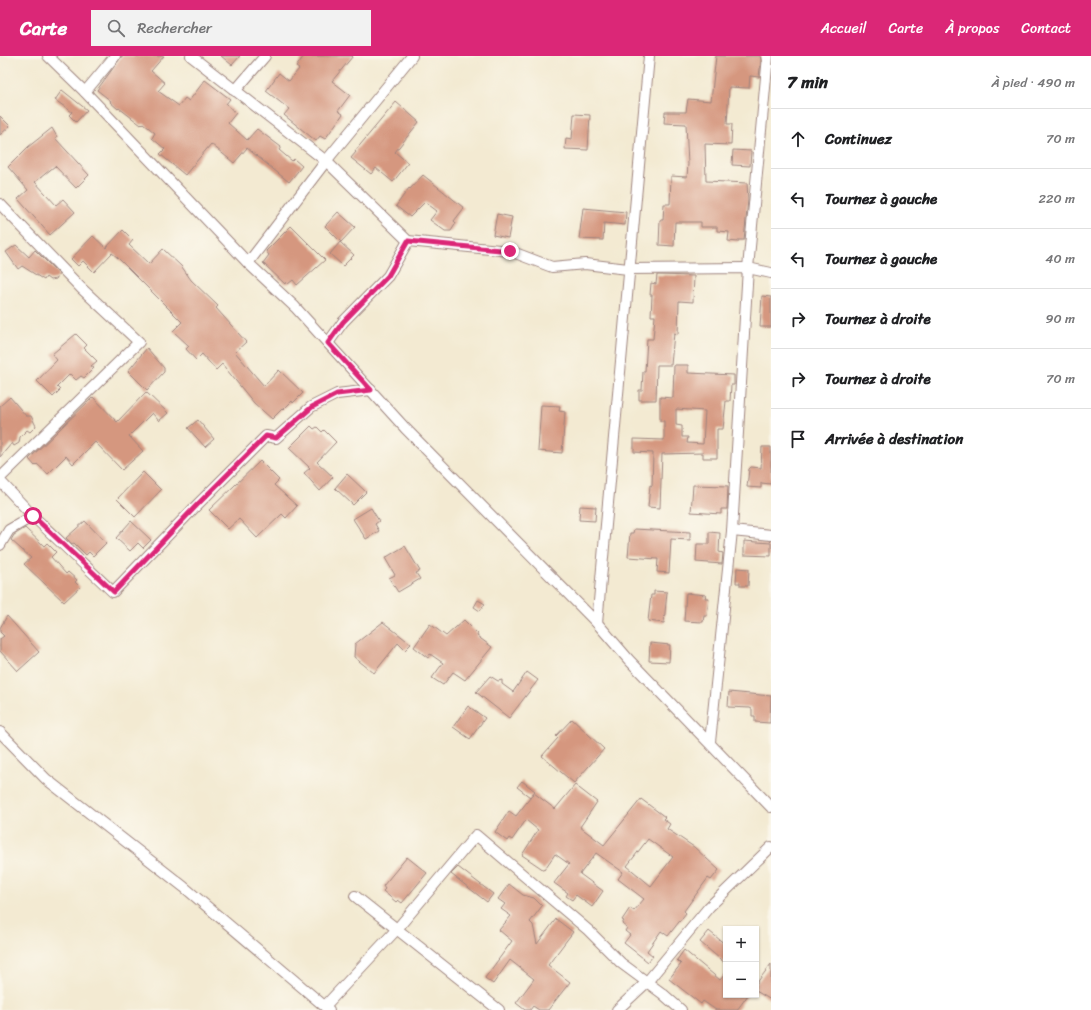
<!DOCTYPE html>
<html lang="fr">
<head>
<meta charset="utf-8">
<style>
	:root { --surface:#fff; --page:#f2f2f2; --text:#202124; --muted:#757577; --line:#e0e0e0; --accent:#db2777 }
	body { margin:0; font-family:Sriracha,sans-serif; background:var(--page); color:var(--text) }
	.controls { position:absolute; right:12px; bottom:12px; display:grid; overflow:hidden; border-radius:0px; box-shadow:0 1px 3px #0004 }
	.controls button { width:36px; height:36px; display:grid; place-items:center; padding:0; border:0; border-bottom:1px solid var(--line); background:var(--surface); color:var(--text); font:20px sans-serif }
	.stop { position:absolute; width:12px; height:12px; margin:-9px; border:3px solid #db2777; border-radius:50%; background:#fff }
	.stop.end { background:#db2777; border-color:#fff; box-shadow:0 1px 4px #0008 }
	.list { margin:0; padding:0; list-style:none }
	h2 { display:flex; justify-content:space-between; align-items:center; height:52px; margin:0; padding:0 16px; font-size:17px }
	h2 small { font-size:13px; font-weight:400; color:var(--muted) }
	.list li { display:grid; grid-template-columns:26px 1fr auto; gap:12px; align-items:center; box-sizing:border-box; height:60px; padding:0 16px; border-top:1px solid var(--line) }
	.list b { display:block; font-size:15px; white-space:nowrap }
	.list em { font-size:13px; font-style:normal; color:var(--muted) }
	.icon { flex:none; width:22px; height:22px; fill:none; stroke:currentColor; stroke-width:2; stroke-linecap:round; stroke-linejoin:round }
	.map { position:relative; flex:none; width:771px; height:954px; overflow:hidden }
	header { display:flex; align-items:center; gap:24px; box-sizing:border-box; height:56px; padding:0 20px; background:var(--accent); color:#fff }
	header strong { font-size:19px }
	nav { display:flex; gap:22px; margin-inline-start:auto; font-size:14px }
	.search { width:280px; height:36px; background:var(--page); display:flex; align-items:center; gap:10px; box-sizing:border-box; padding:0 14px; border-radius:0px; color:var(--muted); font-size:15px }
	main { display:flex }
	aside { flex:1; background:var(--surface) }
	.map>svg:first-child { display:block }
</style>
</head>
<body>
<header>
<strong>Carte</strong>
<div class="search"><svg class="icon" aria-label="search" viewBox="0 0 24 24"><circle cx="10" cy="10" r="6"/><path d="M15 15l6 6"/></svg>Rechercher</div>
<nav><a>Accueil</a><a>Carte</a><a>À propos</a><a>Contact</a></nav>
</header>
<main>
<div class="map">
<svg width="771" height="954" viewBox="0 0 771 954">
	<rect width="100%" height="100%" fill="#fbf7ec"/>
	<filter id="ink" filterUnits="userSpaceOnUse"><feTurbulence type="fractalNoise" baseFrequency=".025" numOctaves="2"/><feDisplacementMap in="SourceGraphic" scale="8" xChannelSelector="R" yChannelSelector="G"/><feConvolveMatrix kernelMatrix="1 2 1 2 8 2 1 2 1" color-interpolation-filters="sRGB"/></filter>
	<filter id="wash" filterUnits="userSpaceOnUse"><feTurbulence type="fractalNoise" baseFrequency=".012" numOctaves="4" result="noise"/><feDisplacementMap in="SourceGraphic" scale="16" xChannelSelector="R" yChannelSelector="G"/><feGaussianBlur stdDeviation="0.9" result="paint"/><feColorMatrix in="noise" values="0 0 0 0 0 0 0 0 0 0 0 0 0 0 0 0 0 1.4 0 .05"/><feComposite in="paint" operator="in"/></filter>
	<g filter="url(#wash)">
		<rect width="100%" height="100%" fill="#f3ead2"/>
		<g id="blocks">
			<g fill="#d5977f" fill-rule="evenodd">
				<path d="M122,0H164L151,15L165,27L158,35L179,50L185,42L189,45L205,24L230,43L226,48L236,57L228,67L247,84L257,73L281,91L279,94L292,105L294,103L302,110L289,126L247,92L234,107L211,88L185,119L160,98L165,93L152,82L155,77L143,67L141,69L119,52L118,53L110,46L111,45L97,34Z"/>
				<path d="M221,0H240L232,9Z"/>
				<path d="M304,0H353L332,25L350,39L338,55L343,58L325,83L320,80L316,85L284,59L289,53L266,35L279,17L289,25L299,13L296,11Z"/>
				<path d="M716,0H760L761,4L759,21L750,20L749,32L729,31L727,68H732L731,89L705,88L706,125L747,127L748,144L744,184H738V186L728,185L729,176L717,175V171H701V166H675L674,190L659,189L660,164H663L664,148H670L671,120L687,121L688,108L686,68L664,67L665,56H686L688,43L711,45Z"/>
				<path d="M62,34L87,54L76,66L69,59L72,56L55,44Z"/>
				<path d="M396,46L419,66L395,96L408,107L393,126L376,112L371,118L351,102L356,96L355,95Z"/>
				<path d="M574,58L590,59L588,94L565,93L566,82L572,83Z"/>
				<path d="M0,60L10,70L0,79Z"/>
				<path d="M52,72L57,81L55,82L89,119L76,132L55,110L35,126L56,149L63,143L75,156L50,179L18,143L28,134L8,111L28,91Z"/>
				<path d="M733,94L751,95L750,110L732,109Z"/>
				<path d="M423,119L464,152L454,165L456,167L451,175H445L430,164L437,155L425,146L410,161L396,150L409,132L410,133Z"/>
				<path d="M583,152L626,156L625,169L604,167L603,184L579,183Z"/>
				<path d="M338,156L355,171L341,186L325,170Z"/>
				<path d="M497,158L512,161L508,182L493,179Z"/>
				<path d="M291,170L325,204L297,229L293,224L288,228L286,226L285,228L263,207L269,199L266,195Z"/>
				<path d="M123,174L133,184L129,189L149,208L163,193L182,211L191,224L218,250L216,252L246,286L235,296L264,330L279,314L303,337L293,347L292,345L283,354L282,353L272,363L254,347L222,308L216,314L202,298L196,304L186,293L189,290L173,275L182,266L117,201L112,197L94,216L83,205L78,210L71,203L93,180L106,192Z"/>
				<path d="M340,186L354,199L343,210L330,198Z"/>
				<path d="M16,189L29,201L35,194L59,218L56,223L50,224L46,221L44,224L22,210L18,213L6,196Z"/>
				<path d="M657,219L694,220L693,246L679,245L678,278L674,277L671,309H657L656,344H639V334H642L643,315H645L647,283H653L655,260H651L652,239H650L651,227L656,228Z"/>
				<path d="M762,240L771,241V271H760Z"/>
				<path d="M76,278L87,289L84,292L97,305L91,310L94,312L84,322L81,320L76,324L70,318L57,331L60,334L53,341L37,325L57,304L52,298Z"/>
				<path d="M147,292L164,312V316L147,334L128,315Z"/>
				<path d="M674,309H688V317L734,319V329H731L730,345H726L723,373H717V402H703V397L662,398L660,452L648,451L650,429L652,430L653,397L634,396V383L664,384V365H660V341L673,342ZM676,353L705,355L703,388L687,387L688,381H682V370L676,369Z"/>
				<path d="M146,336L168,357L159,365L152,357L129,380L143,395L122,414L95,386L73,408L66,400L48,418L37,408L35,410L29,403L93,341L117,366Z"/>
				<path d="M10,341L26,360H31L36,370L30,376L27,374L20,381L19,387L14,390L12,387L0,401V350Z"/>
				<path d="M541,349L560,350L559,355L565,356L562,397L538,395Z"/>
				<path d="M198,364L214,383L205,391L188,372Z"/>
				<path d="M311,370L314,373L317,371L322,376L324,374L336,386L317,406L333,421L320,435L304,417L310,412L289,392Z"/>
				<path d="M762,391H771V428L761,427V432L747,431L749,413L751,411L761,412Z"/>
				<path d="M260,405L279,424L274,429L297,450L286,462L282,458L257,482L239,463L228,473L209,454Z"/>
				<path d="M143,416L161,434L135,461L117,443Z"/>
				<path d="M347,418L366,436L353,449L335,432Z"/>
				<path d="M693,429L728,430L727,453H721V458L691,456Z"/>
				<path d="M580,450L596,451L595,465L579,464Z"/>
				<path d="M371,452L379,465L375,468L379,475L366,483L353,463Z"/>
				<path d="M85,465L106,487L93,500L89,496L86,499L74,487L72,488L66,482Z"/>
				<path d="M131,465L151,484L143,492L138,487L130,495L116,482Z"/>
				<path d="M25,472L44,490L47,487L56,496L51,501L66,518L68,516L77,524L75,526L80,531L64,546L24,508L31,502L11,484L14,479Z"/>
				<path d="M634,473L690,476V484L671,483L669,517L657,516L658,503L628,501L630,477H633Z"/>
				<path d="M709,476L720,477L719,496L723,497L722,508L696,506L697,488H709Z"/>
				<path d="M744,485L771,487V500L744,499Z"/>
				<path d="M405,490L420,515L416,517L420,523L398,536L389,522L395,519L385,502Z"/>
				<path d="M737,512L749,513L748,530H740V527H736Z"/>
				<path d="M654,535L667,536L664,567L648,565L651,539H654Z"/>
				<path d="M686,537L706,539L705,542H709L707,560H704L703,566L684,565Z"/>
				<path d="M478,544L485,548L480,555L474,551Z"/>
				<path d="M7,560L39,596L18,615L0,595V583L4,580L0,576V572Z"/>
				<path d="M464,564L478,578L477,580L492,591L465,624L453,616L443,629L432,622L443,607L430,598L428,602L414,591L430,568L446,580Z"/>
				<path d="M383,566L411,588L405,594L398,587L374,617L354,601L355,588Z"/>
				<path d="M650,587L670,589L669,606L649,605Z"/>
				<path d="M527,616L538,624L509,662L476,636L490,620L498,625L502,624V628L513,636Z"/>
				<path d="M729,636L771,640L770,667L755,666V660H752V653L750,652L728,651Z"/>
				<path d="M468,650L485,662L470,683L453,671Z"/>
				<path d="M572,663L604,693L574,727L542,700L558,682L556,680Z"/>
				<path d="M522,725L535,735L530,741L517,731Z"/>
				<path d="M575,729L597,746L580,771L604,789L641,743L665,761L663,763L670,768L667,773L694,791L719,814L711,824L708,822L684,855L686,857L668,880L661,875L647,895L653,900L648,906L624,887L630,879L625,875L627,872L622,868L624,865L622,864L630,852L634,855L644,843L618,823L623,816L596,797L580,818L603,835L592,851L576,839L572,844L566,840L568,837L554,827L569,808L555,798L544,814L522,799L538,774L526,764L512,784L509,782L507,785L495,776L509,755L516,760L534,737L555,753ZM648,783L673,801L651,830L627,810Z"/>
				<path d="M407,801L427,817L402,847L398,844L396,846L383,835L385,833L383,830Z"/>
				<path d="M458,811L493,838L487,846L451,818Z"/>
				<path d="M509,828L523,839L534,842L542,850L530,866L533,869L537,888L556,863L573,876L548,909L570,926L548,954H539L533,950L530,954H525L516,947L534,923L510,904L493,928L485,922L512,885L499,874L511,860L501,853L505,848L498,843Z"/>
				<path d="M709,875L726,889V908L700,886Z"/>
				<path d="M684,894L720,924L726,917V939H748L737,954H716L703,945L701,948L669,923L681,908L677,904Z"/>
				<path d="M771,908V944L756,935V928Z"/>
			</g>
		</g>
	</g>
	<g filter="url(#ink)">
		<use href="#blocks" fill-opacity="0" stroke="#9e847e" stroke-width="1"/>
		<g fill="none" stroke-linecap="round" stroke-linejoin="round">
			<g stroke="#9e847e" stroke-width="12">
				<g id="minor">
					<path d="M48,0L85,36L248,207L295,251L405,372L597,567L629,604L771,751"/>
					<path d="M191,0L326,105L408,185"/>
					<path d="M235,35L265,0"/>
					<path d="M85,36L115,0"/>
					<path d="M0,148L81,232L139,286L0,422"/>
					<path d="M248,207L326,105L412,0"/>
					<path d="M328,287L343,266L388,220L408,185L510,195L552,211L585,208L628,213L748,212L771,217"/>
					<path d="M0,425L33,460"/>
					<path d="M732,475L771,479"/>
					<path d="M0,489L9,474L33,460L113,536L196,450L266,380L276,382L311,351L337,338L371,334"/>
					<path d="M597,567L649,0"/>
					<path d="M0,676L46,723L184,831L329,954"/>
					<path d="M710,686L732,475L748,212L768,0"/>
					<path d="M355,840L499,954"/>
					<path d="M325,950L397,873L476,779L588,874L621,907L663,938L681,954"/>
					<path d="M617,954L647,926L709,851L771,791"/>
				</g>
			</g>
			<use href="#minor" stroke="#fff" stroke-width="10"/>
		</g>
	</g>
	<g fill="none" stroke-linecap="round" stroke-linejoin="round" filter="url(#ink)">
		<path stroke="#db2777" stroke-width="5" d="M33,460L114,536L196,450L266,380L276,382L312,351L337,338L371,334L328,287L343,266L388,220L408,185L510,195"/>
	</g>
</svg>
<div class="controls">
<button>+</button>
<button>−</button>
</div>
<div class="stop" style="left:33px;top:460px"></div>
<div class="stop end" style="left:510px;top:195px"></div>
</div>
<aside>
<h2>7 min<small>À pied · 490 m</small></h2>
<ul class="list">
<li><svg class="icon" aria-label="ahead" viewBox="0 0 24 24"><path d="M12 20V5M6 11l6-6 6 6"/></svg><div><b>Continuez</b></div><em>70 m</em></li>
<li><svg class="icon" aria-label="left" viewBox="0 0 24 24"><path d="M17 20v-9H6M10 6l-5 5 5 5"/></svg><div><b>Tournez à gauche</b></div><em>220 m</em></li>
<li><svg class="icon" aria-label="left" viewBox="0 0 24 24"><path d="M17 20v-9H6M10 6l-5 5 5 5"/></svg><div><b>Tournez à gauche</b></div><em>40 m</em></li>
<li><svg class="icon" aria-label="right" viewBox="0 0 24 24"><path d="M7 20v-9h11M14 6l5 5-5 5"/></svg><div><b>Tournez à droite</b></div><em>90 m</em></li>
<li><svg class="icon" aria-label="right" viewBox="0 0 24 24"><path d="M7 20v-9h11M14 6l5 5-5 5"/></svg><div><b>Tournez à droite</b></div><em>70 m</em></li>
<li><svg class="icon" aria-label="arrive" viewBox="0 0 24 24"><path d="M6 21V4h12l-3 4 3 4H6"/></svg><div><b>Arrivée à destination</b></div></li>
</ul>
</aside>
</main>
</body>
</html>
